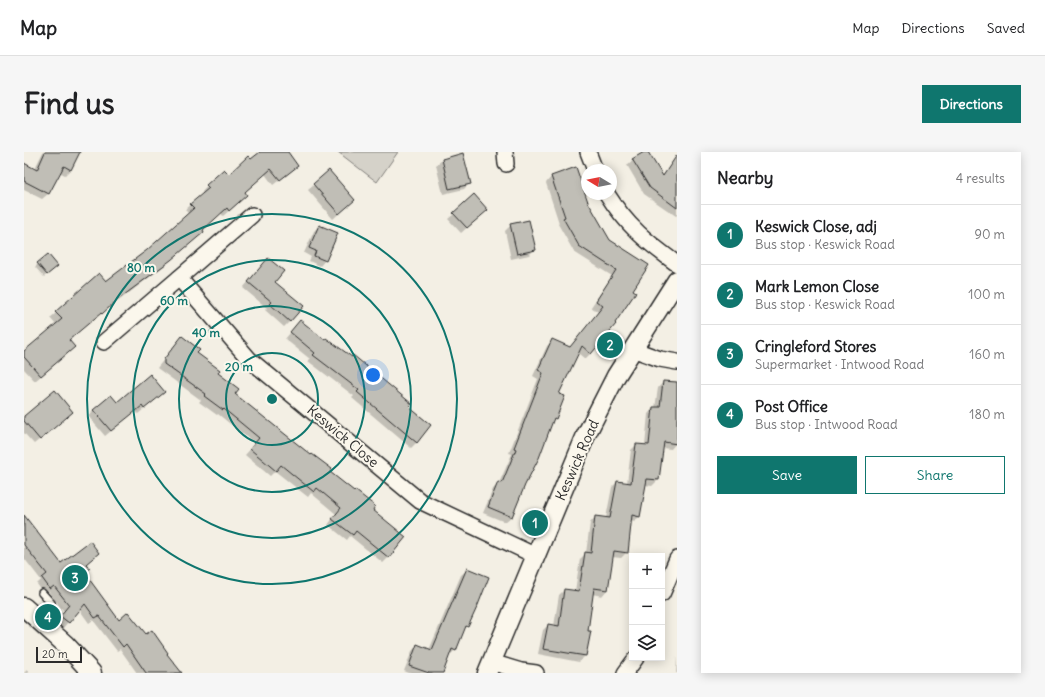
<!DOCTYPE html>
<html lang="en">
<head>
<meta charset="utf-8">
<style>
	:root { --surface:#fff; --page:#f6f6f6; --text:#202124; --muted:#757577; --line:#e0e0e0; --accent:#0f766e }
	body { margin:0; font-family:Delius,sans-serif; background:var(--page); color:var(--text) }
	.controls { position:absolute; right:12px; bottom:12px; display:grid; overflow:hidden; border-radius:0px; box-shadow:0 2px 10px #0003 }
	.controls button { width:36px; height:36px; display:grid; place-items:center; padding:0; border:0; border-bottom:1px solid var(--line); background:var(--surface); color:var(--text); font:20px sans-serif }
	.compass { position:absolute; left:557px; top:12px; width:36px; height:36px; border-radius:50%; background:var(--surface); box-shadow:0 2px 10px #0003; rotate:280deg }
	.scale { position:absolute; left:12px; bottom:10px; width:46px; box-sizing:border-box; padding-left:4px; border:2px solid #2b2b2b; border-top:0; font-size:11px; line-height:14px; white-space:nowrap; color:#2b2b2b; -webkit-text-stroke:3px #fbf7ec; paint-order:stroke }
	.you { position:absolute; left:349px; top:223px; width:14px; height:14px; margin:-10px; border:3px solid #fff; border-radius:50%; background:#1a73e8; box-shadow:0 0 0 6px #1a73e833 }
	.badge { display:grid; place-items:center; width:26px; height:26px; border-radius:50%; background:var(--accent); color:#fff; font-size:13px; font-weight:700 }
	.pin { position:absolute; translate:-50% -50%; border:2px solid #fff; box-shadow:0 1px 4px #0006 }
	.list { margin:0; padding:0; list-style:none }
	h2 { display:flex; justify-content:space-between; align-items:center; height:52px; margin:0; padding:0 16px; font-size:17px }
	h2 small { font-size:13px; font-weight:400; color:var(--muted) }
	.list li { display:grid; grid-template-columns:26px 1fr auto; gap:12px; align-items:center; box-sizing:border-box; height:60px; padding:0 16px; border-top:1px solid var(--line) }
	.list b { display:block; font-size:15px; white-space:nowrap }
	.list p { margin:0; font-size:13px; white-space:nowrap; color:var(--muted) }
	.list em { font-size:13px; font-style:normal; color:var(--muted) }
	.actions { display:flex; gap:8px; padding:12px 16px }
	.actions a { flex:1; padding:9px 0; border:1px solid var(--accent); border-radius:0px; text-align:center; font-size:14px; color:var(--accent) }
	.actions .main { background:var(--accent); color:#fff }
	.icon { flex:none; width:22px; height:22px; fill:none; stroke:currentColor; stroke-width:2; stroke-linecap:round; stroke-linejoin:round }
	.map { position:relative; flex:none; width:653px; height:521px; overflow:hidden; border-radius:0px }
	header { display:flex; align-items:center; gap:24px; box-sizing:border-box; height:56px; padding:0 20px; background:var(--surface); border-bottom:1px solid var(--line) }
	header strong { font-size:19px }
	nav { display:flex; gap:22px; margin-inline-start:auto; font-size:14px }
	.intro { display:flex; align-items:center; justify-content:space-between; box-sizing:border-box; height:96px; padding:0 24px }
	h1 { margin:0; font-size:28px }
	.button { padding:10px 18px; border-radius:0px; background:var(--accent); color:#fff; font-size:14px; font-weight:700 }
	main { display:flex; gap:24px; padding:0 24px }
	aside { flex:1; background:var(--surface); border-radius:0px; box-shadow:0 2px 10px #0003 }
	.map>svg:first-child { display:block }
</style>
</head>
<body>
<header>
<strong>Map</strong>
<nav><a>Map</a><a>Directions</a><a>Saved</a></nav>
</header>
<div class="intro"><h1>Find us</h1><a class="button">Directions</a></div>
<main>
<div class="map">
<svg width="653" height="521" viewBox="0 0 653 521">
	<rect width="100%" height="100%" fill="#f3efe4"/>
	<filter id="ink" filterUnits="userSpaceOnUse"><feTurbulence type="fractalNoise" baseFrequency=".025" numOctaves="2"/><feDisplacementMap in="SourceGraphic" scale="8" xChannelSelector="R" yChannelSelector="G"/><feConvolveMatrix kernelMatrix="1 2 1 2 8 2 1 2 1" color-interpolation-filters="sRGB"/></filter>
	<g filter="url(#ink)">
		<path fill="#d5d2c9" stroke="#807e7a" d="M314,0H374L353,30Z"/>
		<g fill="#0003">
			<path d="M19,0H55L46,18L41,23L35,20L24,42L18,47L0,38V13L10,18Z"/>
			<path d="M238,0H263L273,14L249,33L241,22L220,41L216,49L199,64L197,61L178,78L173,85L140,114L71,167L70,166L44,189V201L11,229L0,217V201L32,173L26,166L32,161L81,130L124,98L165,62L161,58L179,42L178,40L183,34L205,24Z"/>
			<path d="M621,0H623L638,24L648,12L653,15V63L652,64L620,42L603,13L609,8Z"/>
			<path d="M438,3L446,31L440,37L419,42L412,13L418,8Z"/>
			<path d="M551,16L563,50L586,89L624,113L567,201L561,207L554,201L534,243L531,266L528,269L487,365L481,370L459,361L469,337L475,331L488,302L485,301L514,227L509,224L523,194L529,188L545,196L574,160L567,155L588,124L550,100L534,72L535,71L522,31L527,25Z"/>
			<path d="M290,33L330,48L309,67L284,38Z"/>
			<path d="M430,62L457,63L437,81L424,67Z"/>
			<path d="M487,73L511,97L505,103L487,107L481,79Z"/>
			<path d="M295,74L301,108L296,114L285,109L287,105L280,101L290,79Z"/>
			<path d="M23,103L30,116L20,125L11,115Z"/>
			<path d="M239,113L250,130L266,169L260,175L241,158L243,156L219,136Z"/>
			<path d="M276,169L383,255L393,290L387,296L328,246L330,244L284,209L286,207L261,187Z"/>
			<path d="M158,185L172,201L192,221L210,242L305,320L347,358L365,405L359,411L326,384L323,388L304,373L312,362L287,341L284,345L251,319L246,324L221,303L231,292L194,262L193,263L175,250L177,248L133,216Z"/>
			<path d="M639,230L653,231L652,291L647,297L638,296L634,328L628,334L621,333L616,364L610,370L607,369L603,400L597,406L588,405L583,438L578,444L568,442L561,504L555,510L514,502L519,478L524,473L530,474L535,443L540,438L551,439L556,407L562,401L566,371L571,365L582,366L588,335L593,330L603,331L607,298L612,293L621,294L624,262L629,256H631L634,236Z"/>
			<path d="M134,245L114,262L111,259L81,284L64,264L70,258L93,251Z"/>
			<path d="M0,265H42L10,292L0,281Z"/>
			<path d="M0,365L37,412L74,401L61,412L64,416L60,421L94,469L122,484L142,502L157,521H113L96,497L93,499L69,468L65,471L55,457L39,476L31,470L40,459L24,439L20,442L13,432L17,428L0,406Z"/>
			<path d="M443,418V474L439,478L431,498L425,504L418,521H385L380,519L388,499L393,494L405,498L437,423Z"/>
			<path d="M653,504V521H652Z"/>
			<path d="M3,518L5,521H0Z"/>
		</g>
		<g fill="#c0beb6" stroke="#2b2b2b">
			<path d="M21,0H56L47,18L40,14L25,42L0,29V11L13,18Z"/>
			<path d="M236,0H264L274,14L256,28L247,17L221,40L223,43L205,59L203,56L179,78L180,80L147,108L92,149L78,162L77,161L45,188L51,195L17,224L0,205V199L38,167L31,160L75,121L82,129L123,98L170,56L166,52L185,36L182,33L200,17L205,22L224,4L227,7Z"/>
			<path d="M620,0H624L639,24L653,3V56L626,36L608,7Z"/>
			<path d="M439,1L447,32L425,37L418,7Z"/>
			<path d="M552,15L564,50L586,88L625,113L609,138L612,140L591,171L592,172L567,202L558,194L535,242L541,244L532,267L530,266L515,306L501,333L488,365L464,355L474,330L478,331L492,297L490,296L519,221L514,218L528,187L546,195L579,154L572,149L592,118L555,94L539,66L541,65L527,24Z"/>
			<path d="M305,18L331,48L315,62L289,32Z"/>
			<path d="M450,42L464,58L443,76L429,61Z"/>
			<path d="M505,68L512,98L493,102L486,72Z"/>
			<path d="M295,73L314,81L302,109L290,104L292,99L285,96Z"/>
			<path d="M24,102L34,114L23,123L13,111Z"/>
			<path d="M244,106L260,119L251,130L280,154L266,170L246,152L248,150L224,130Z"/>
			<path d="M276,168L301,188L302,186L328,205L329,203L388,252L385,255L407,273L393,291L333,240L335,238L289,203L291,201L266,180Z"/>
			<path d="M158,184L176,198L173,201L196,218L194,221L215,237L211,242L287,303L288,302L308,317L306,320L330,339L331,338L351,354L349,358L382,385L365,406L332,379L329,383L308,367L317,356L293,336L290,340L257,313L252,319L226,297L235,286L200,257L199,258L180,244L182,242L140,212V207Z"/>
			<path d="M126,222L141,240L120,257L118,254L87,279L69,258L87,243L93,250Z"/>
			<path d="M639,229L653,230V292L640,290L635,328L623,327L616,365L608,363L604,401L590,399L584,438L570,436L564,479H567L562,504L519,497L524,472L535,474L540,437L555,439L561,400L567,401L571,364L586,366L593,329L607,331L612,292L625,293L629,255H636Z"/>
			<path d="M31,238L49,260L16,288L0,269V264Z"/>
			<path d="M0,363L37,411L66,389L75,401L62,412L66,416L60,420L95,468L104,460L122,482L128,478L144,501L143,502L158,521H122L102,492L99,495L75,464L71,466L61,452L45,471L36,464L45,453L30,434L26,437L18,426L23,422L0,393Z"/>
			<path d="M443,416L465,425L454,453L444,475L442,474L432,499L428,497L419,521H405L385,514L393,492L408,498Z"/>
		</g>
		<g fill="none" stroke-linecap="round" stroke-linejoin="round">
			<g stroke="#2b2b2b" stroke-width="10">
				<path id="service" d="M11,464L27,451L18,441"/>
			</g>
			<g stroke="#2b2b2b" stroke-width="18">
				<g id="minor">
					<path d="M481,0L482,12"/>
					<path d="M564,0L571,18"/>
					<path d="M583,42C603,74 623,90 653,112"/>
					<path d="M228,63L155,126L225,207L396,349L512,404"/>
					<path d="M80,190L155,126"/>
					<path d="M608,197L636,207L653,210"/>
					<path d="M638,442L653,407"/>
					<path d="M467,510L497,519L512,521"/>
					<path d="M601,521L612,506"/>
				</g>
			</g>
			<g stroke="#2b2b2b" stroke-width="21">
				<g id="tertiary">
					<path d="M0,455L41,492L68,521"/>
					<path d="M463,521L562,283L592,224L653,128"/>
				</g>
			</g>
			<use href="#service" stroke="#fbf7ec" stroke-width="7"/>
			<use href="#minor" stroke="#fbf7ec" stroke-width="15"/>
			<use href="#tertiary" stroke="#fbf7ec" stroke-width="18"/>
		</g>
	</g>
	<g fill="none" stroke="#0f766e" stroke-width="2">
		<circle cx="248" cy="247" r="46"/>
		<circle cx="248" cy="247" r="93"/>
		<circle cx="248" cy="247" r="139"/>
		<circle cx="248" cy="247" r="185"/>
	</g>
	<g text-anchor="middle" stroke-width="4" stroke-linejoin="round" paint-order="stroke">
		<g font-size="14" fill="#2b2b2b" stroke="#fbf7ec">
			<text transform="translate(319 284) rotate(40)" y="5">Keswick Close</text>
			<text transform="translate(553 308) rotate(-66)" y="5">Keswick Road</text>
		</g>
	</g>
	<circle cx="248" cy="247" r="6" fill="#0f766e" stroke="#fbf7ec" stroke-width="2"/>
	<g font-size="12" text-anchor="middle" font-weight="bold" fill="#0f766e" stroke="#fbf7ec" stroke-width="4" stroke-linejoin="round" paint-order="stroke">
		<text x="117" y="120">80 m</text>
		<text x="150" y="153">60 m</text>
		<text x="182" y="185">40 m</text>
		<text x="215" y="219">20 m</text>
	</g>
</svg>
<div class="controls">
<button>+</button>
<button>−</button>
<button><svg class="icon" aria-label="layers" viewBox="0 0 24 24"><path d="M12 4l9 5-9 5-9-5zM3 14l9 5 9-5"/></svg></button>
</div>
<svg class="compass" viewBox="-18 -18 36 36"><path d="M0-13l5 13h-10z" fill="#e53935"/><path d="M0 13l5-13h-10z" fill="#757577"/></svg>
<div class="scale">20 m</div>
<div class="you"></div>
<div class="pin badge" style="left:511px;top:371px">1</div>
<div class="pin badge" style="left:586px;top:193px">2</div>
<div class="pin badge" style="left:51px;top:426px">3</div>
<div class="pin badge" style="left:24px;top:465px">4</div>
</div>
<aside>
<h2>Nearby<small>4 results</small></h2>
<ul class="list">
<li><span class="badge">1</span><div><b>Keswick Close, adj</b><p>Bus stop · Keswick Road</p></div><em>90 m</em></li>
<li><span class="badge">2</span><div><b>Mark Lemon Close</b><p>Bus stop · Keswick Road</p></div><em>100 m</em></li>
<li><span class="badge">3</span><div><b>Cringleford Stores</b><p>Supermarket · Intwood Road</p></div><em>160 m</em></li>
<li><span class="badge">4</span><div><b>Post Office</b><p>Bus stop · Intwood Road</p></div><em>180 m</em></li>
</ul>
<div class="actions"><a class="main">Save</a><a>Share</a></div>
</aside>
</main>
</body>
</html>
